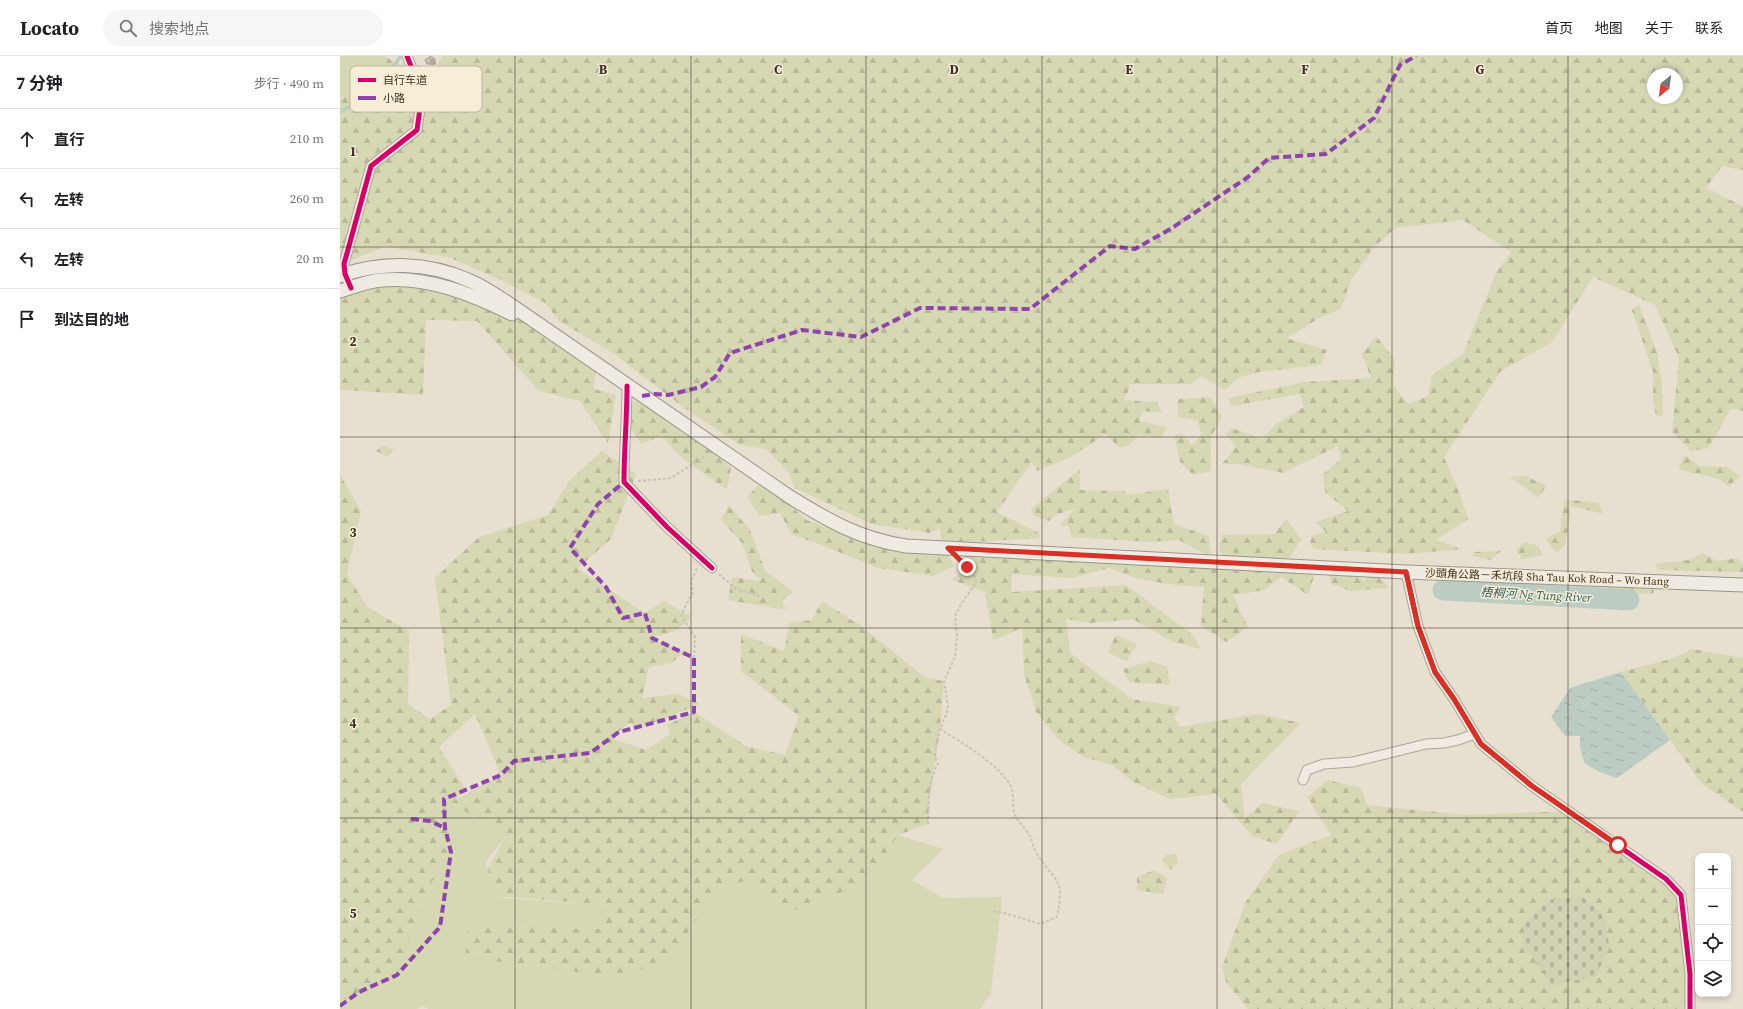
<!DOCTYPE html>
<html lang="zh">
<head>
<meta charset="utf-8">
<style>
	:root { --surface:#fff; --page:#f6f6f6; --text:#202124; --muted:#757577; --line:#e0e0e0 }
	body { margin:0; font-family:"Source Serif 4","Noto Sans SC",serif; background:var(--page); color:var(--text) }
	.controls { position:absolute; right:12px; bottom:12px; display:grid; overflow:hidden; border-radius:8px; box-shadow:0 2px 6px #0003 }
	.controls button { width:36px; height:36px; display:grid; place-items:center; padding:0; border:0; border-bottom:1px solid var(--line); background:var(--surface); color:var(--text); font:20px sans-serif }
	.compass { position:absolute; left:1307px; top:12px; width:36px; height:36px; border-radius:50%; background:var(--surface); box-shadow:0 2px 6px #0003; rotate:209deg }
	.stop { position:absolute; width:12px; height:12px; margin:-9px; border:3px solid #d93025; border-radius:50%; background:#fff }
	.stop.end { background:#d93025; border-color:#fff; box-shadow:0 1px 4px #0008 }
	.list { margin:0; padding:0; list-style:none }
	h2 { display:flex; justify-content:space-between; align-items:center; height:52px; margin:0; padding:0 16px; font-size:17px }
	h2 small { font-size:13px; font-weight:400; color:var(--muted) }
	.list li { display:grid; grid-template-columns:26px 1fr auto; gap:12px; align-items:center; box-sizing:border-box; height:60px; padding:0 16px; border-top:1px solid var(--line) }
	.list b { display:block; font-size:15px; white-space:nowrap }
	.list em { font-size:13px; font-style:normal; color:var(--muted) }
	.icon { flex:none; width:22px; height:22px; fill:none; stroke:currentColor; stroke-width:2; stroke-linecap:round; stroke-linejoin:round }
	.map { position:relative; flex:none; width:1403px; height:953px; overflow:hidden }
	header { display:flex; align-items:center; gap:24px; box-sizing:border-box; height:56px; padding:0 20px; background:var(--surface); border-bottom:1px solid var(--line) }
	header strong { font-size:19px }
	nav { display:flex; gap:22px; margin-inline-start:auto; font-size:14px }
	.search { width:280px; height:36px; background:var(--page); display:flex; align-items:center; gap:10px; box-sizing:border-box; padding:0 14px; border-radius:22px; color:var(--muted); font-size:15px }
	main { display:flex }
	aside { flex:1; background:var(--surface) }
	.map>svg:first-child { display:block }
</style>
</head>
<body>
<header>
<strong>Locato</strong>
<div class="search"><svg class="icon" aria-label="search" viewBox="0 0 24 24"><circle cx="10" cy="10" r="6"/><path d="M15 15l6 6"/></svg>搜索地点</div>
<nav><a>首页</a><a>地图</a><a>关于</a><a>联系</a></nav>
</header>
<main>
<aside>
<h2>7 分钟<small>步行 · 490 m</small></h2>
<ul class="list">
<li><svg class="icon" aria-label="ahead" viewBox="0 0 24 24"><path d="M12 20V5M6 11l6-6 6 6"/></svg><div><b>直行</b></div><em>210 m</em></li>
<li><svg class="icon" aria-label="left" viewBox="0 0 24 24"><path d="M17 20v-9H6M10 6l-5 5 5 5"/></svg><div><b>左转</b></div><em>260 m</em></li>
<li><svg class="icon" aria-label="left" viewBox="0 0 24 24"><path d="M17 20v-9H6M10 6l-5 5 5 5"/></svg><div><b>左转</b></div><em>20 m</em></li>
<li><svg class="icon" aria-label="arrive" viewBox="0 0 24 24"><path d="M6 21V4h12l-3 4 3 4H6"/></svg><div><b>到达目的地</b></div></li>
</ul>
</aside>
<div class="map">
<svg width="1403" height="953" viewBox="0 0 1403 953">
	<defs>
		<pattern id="forest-firs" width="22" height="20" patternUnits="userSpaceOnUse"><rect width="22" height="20" fill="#d6d7b3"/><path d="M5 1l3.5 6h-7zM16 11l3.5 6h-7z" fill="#b9b99a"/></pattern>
		<pattern id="cemetery-stones" width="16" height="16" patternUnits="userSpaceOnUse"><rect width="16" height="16" fill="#d1d1b3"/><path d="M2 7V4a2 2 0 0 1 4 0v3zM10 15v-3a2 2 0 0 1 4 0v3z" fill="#b4b49a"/></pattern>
		<pattern id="water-ripples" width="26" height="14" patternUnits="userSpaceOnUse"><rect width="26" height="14" fill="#bcccc2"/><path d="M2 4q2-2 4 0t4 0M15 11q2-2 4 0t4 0" fill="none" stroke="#a2b0a6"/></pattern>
		<pattern id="building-cross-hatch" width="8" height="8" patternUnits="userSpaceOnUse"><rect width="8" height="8" fill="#cbbfb2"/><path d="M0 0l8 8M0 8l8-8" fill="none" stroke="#afa499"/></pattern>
		<filter id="shadow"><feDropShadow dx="3.5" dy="3.5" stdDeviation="1" flood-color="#0004"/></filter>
	</defs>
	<rect width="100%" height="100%" fill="#e7e0d1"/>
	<g fill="#d6d7b3">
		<path d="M0,0H36L19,30L0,42Z"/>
		<path d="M104,743L166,780L145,807L163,842L269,849L263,873L129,869L338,895L372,833L400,823L426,830L441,859L526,827L558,779L604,793L572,824L603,842L662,841L651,937L640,953H88L83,950L77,953H0V935L75,866L90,825Z"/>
	</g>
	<g fill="url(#forest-firs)" fill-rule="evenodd">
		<path d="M36,0H43L62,9L92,16L103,0H1403V114L1382,110L1366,132L1403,150V355L1391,353L1368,392L1351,395L1332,376L1339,302L1315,249L1253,221L1212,286L1161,315L1104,401L1116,428L1128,463L1096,484L1123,493L1067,498L974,493L970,488L971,480L986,476L976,466L1008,455L985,436L983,418L1001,403L998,390L943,417L899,408H882L896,390L886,379L891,372L922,383L936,368L964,351L960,338L891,350L889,342L964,326L1031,322L1022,298L1036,280L1055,304L1053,328L1068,348L1088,340L1092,319L1123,298L1156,217L1171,196L1123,164L1056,172L1034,191L1011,224L1001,253L981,261L946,282L987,294L981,309L919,316L900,321L885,334L861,320L851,328H788L790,331L784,344L817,346L822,357L803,355L799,365L827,371L821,382L799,379L788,390L779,392L766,378L729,402L697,415L692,406L657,456L699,477L700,482L601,488V476L599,472L589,477L532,468L455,432L448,416L426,393L400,389L343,351L273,297L219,265L205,247L161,224L111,202L45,190L0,209V43L19,30ZM1313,18H1337V42H1313Z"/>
		<path d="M42,213L100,221L119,226L168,252L217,289L242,294L256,314L254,333L276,339L268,387L240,345L199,335L137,265L86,264L83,339L3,334L0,335V228Z"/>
		<path d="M1299,249L1318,299L1322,333L1323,360H1316L1313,344V316L1292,254Z"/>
		<path d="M870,341L882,361L871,381V415L853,419L840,406L834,378L844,379L852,389L862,378L857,364L838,361V345L839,343Z"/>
		<path d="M294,345H319L326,363L344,378L369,392L391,412L387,434L341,401L321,380L301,388L287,367Z"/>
		<path d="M43,389L54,394L48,401L36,395Z"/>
		<path d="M262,395L296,418L271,483L238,512L304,557L324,545L352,561L336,575L312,582L345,596L331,607L309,611L302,642L338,638L360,648L319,665L299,671L289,667L271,682L306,694L330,678L327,669L354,656L406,690L445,699L459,660L401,615V578L444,595L450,566L472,564L482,545L521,570L586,622L604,625L600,673L589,747L588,768L558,779L526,827L441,859L428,836L406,825L373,833L338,895L284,922L125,901L129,869L263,873L269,849L154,840L148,812L166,780L111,747V796L88,832L57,919L9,943H0V418L21,455L7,518L27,551L69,575L68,648L90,663L111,649L95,522L139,481L208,459L229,425ZM135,658L161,719L113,745L126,734L99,691Z"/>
		<path d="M1345,399L1359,410L1387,411L1400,420L1389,431L1379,423L1340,414L1339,410Z"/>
		<path d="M740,413V434L784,435L787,439L828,433L834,468L869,480L871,501L839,484L809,486L731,481L729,470H719L736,452L716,459L709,465L695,460L691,453Z"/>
		<path d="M1186,420L1206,430L1199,442L1170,421Z"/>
		<path d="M422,425L467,464L537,488L608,497L614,510L593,520L538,512L477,487L452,479L440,457L419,460L407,441Z"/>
		<path d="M1224,443L1259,447L1263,458L1229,449L1230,461L1225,489L1217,497L1205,483L1220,475Z"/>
		<path d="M389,449L410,474L425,514L453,536L442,545L446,554L388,544L392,521L421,525L412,515L402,487L381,464Z"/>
		<path d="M946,463L961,483L950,502H902L884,500L879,493L882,479L934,478Z"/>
		<path d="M1185,486L1199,490L1202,499L1182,503L1176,494Z"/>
		<path d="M1161,495L1151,504L1133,500V496Z"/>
		<path d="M1362,497L1377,505L1397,502L1403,508V516L1319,514L1315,508L1349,504Z"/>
		<path d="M624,498L920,515L976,514L968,539L941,521L924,534L893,539L908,571L886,586L861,570L864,531C832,529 798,526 769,512L732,522L672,518L671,536L786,529L853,579L861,593L833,586L793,563L749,567L726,563L730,597L792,643L841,651L834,661L840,671L918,658L961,667L901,728L905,762L922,747L959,755L937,788L912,780L876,738L830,743L791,725L773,709L743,701L719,684L696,656L684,618L682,572L653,584L645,536L612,524L630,507Z"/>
		<path d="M1001,516L1007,520L1015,519L1025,525L1029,517H1036L1049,532L1011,535L991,528L989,517Z"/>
		<path d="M1112,522L1201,527L1225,539L1224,546L1207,536L1142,533L1128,539L1098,536L1097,528Z"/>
		<path d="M1232,527L1313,528L1314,538L1249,537L1240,534Z"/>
		<path d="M776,579L797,588L787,605L770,598L768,595Z"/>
		<path d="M1353,593L1403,602V756L1362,728L1281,616L1330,603Z"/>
		<path d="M811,605L827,611L830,629L789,626L783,613Z"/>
		<path d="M988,724L1021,732L1027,749L1126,759L1229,755L1341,839L1350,953H908L886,926L882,911L905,847L939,799L991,779L967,741Z"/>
		<path d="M836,798L838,806L831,814L822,804L825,799Z"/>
		<path d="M814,814L827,822L823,838L797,834V821Z"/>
	</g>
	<path fill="url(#cemetery-stones)" d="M1241,840L1264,858L1269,888L1257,920L1212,929L1183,888L1184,868L1208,844Z"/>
	<path fill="url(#water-ripples)" d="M1281,616L1330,684L1277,722L1262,717L1245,708L1240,692V680H1225L1211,661L1230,632Z"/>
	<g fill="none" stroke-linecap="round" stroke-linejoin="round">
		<path stroke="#bcccc2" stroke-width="3.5" d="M0,56L33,37L61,0"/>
		<path stroke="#bcccc2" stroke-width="21" d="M1103,534L1289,544"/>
	</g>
	<path fill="url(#building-cross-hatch)" stroke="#a89c90" filter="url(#shadow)" d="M91,0L95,3L87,8L85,4Z"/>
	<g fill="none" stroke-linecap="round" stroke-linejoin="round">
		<g stroke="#ada599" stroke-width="11">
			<g id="street">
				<path d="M11,232L5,218L4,208L31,110L77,74L82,38L67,0"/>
				<path d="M287,330C287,362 284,394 284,426L327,471L372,512"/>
				<path d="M1066,516L1078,570L1095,616L1114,643L1141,688L1192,730L1326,823L1341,839L1350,918V953"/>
				<path d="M963,724L967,714L984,708L1013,706L1086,688L1104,687L1118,684L1135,678"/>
			</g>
		</g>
		<g stroke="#9c958a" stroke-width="15">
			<g id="secondary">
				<path d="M0,220C41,205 88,206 128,224C143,230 157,240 171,249L450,441C489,465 520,483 566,490L1066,516L1403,529"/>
				<path d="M0,235C13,231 28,225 42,224C87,220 132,238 172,258"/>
			</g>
		</g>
		<g stroke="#c8c2b9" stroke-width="2" stroke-dasharray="3 2" stroke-linecap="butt">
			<path d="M298,425L331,422L367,399"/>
			<path d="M379,518L396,533L419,540"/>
			<path d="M354,602L355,581L341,559L353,536L351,526L357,512"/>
			<path d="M600,673C622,687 654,705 669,727C676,738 671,748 675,759C678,766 685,772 689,779C693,785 693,792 697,798C716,827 725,821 717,861L701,868L664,857L652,855"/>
			<path d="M588,768C589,746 587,728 598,708L595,701L596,690L600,673L606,659L608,650L604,625L615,601L617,579L615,560L621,548L636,527L635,521L620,505"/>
		</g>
		<use href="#street" stroke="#efebe3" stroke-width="9"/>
		<use href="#secondary" stroke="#efebe3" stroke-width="13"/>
		<g stroke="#8e44ad" stroke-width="4" stroke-dasharray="8 4" stroke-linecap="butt">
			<path d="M302,340L314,338L328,339L361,331L375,321L390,297L462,274L521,281L580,252L690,253L770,190L795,193L832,172L908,121L929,102L986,98L1034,62L1060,9L1076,0"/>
			<path d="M71,763L90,765L105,772"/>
			<path d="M0,950L19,936L57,919L100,871L111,796L105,772L104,743L161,719L174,705L250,697L279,676L354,656V602L312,582L305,557L283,562L266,531L230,492L258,448L284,426"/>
		</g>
		<g stroke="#f7eed8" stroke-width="8">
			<g id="cycleway">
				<path d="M11,232L5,218L4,208L31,110L77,74L82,38L67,0"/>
				<path d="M287,330C287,362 284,394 284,426L327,471L372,512"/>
				<path d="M1066,516L1078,570L1095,616L1114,643L1141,688L1192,730L1326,823L1341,839L1350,918V953"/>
			</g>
		</g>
		<use href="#cycleway" stroke="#d6006c" stroke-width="5"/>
	</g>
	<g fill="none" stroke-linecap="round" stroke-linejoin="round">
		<path stroke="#d93025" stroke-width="5" d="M627,511L608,492L1066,516L1078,570L1095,616L1114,643L1141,688L1192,730L1278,789"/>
	</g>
	<path fill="none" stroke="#3d2e20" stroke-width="1" stroke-opacity="0.55" d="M175,0V953M351,0V953M526,0V953M702,0V953M877,0V953M1052,0V953M1228,0V953M0,191H1403M0,381H1403M0,572H1403M0,762H1403"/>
	<g text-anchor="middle" stroke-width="3" stroke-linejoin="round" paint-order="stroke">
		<g font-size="11" fill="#3d2e20" stroke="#f7eed8">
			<text transform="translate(1207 521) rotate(2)" y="4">沙頭角公路－禾坑段 Sha Tau Kok Road – Wo Hang</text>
		</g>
		<g font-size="12" font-style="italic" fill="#2f5d5a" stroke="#f7eed8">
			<text transform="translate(1196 539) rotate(3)" y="4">梧桐河 Ng Tung River</text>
		</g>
	</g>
	<rect x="10" y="10" width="132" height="46" rx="6" fill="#f7eed8" stroke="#bfb4a1" stroke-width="1"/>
	<rect x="18" y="22" width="18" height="4" fill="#d6006c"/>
	<rect x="18" y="40" width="18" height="4" fill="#8e44ad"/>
	<g font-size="11" fill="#3d2e20">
		<text x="43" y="28">自行车道</text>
		<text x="43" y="46">小路</text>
	</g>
	<g font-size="13" text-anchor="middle" font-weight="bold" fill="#3d2e20" stroke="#f7eed8" stroke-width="3" stroke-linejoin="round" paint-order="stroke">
		<text x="263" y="18">B</text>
		<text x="438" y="18">C</text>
		<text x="614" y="18">D</text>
		<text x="789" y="18">E</text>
		<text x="965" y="18">F</text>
		<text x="1140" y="18">G</text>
		<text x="13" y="100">1</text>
		<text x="13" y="290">2</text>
		<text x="13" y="481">3</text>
		<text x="13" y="672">4</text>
		<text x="13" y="862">5</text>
	</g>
</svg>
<div class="controls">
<button>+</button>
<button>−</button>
<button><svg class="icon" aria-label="locate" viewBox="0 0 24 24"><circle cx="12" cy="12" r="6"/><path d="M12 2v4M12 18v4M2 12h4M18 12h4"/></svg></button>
<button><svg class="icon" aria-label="layers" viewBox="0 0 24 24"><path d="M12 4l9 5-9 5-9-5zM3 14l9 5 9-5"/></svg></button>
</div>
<svg class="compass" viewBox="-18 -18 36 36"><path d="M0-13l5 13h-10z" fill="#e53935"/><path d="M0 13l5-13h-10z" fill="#757577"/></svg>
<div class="stop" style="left:1278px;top:789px"></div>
<div class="stop end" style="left:627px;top:511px"></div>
</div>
</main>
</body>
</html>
